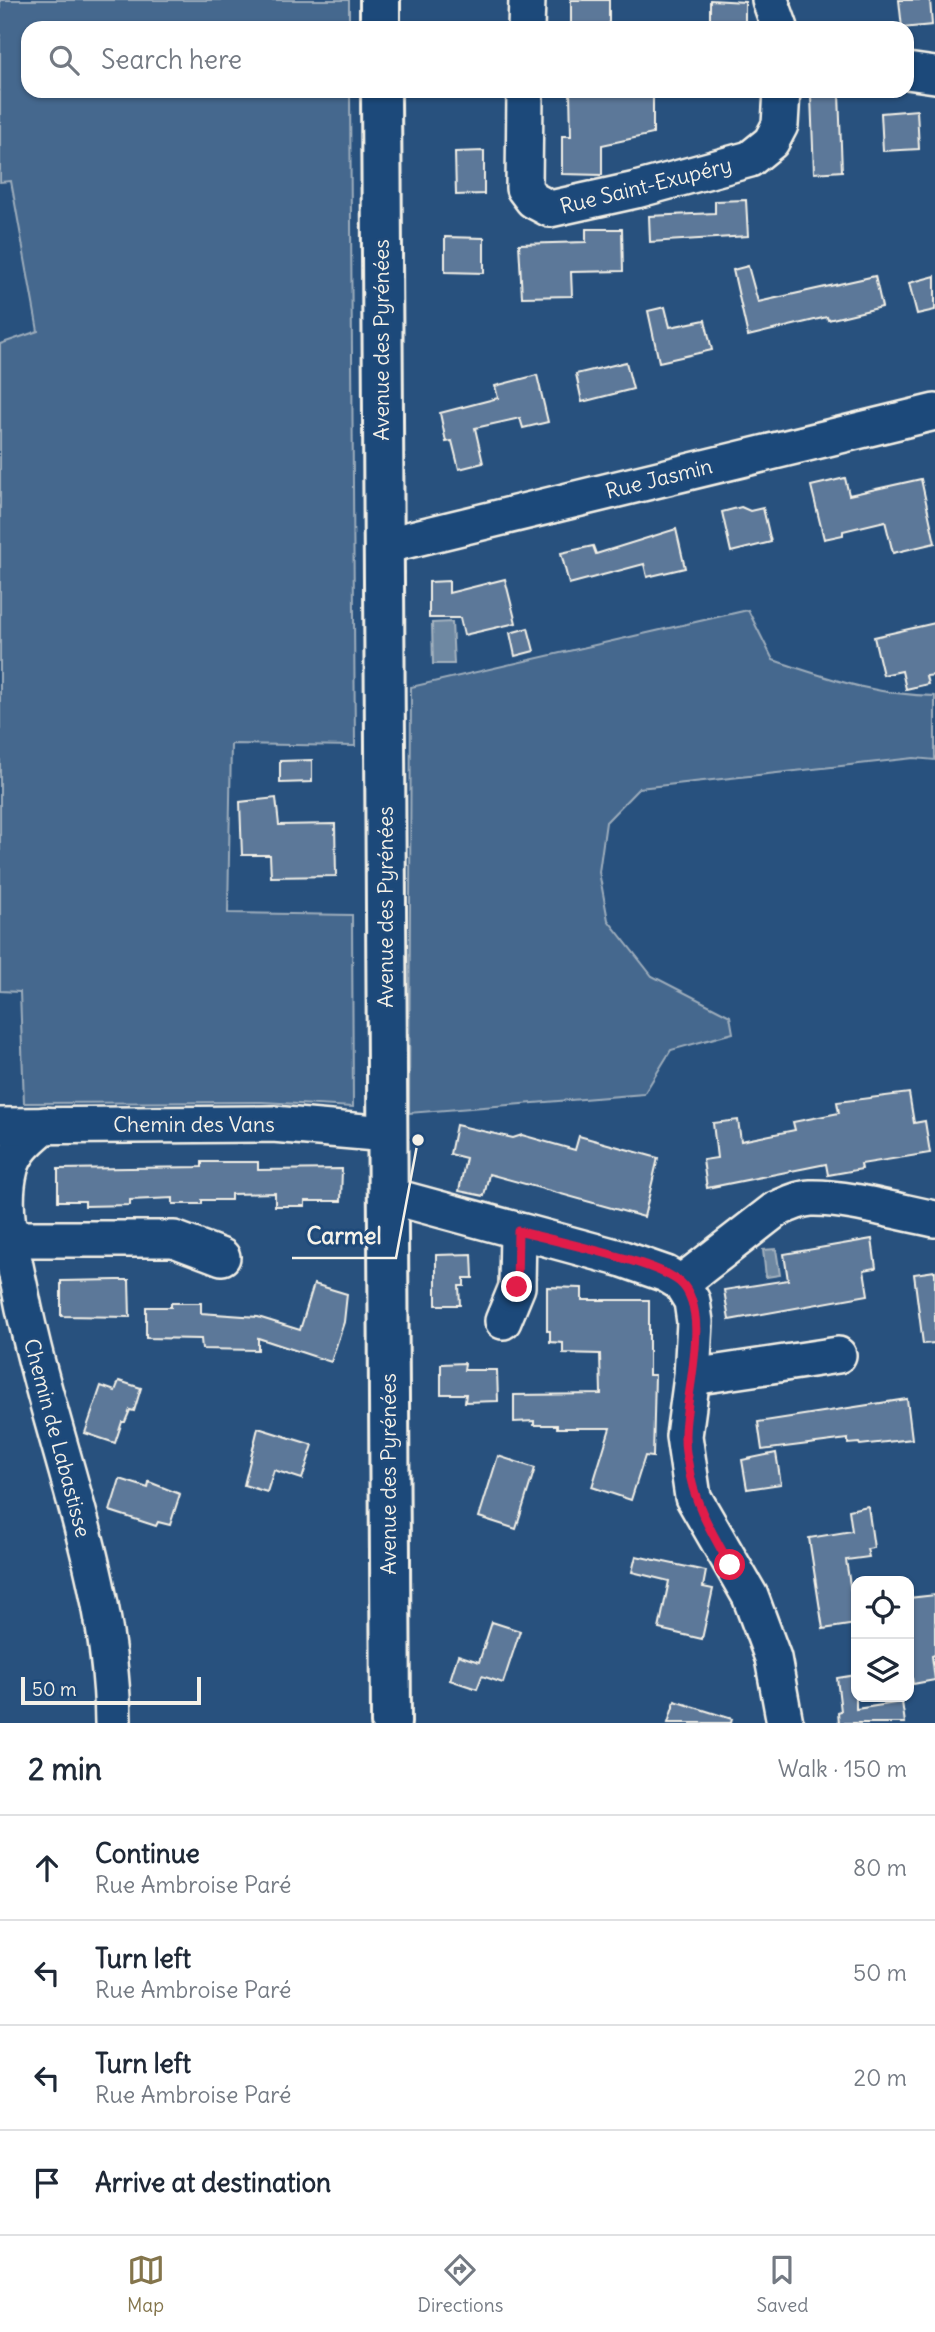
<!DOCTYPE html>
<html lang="en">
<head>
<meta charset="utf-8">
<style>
	:root { --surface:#fff; --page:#f6f6f7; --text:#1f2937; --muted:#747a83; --line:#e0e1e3; --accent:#84754c }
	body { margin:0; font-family:Delius,sans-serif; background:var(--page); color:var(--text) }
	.controls { position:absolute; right:21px; bottom:21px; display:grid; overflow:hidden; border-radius:14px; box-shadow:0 2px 5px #0004 }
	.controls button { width:63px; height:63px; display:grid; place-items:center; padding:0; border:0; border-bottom:2px solid var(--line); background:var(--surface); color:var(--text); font:35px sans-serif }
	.scale { position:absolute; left:21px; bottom:18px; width:180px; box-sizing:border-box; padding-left:7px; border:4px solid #f4f1e8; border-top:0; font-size:19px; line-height:24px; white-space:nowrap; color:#f4f1e8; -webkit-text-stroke:5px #1f4a7a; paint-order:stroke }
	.stop { position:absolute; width:21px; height:21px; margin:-16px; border:5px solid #e11d48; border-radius:50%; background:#fff }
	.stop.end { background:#e11d48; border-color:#fff; box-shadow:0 2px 7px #0008 }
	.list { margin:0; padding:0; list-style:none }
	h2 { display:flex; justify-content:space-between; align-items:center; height:91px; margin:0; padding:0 28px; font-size:30px }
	h2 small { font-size:23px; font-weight:400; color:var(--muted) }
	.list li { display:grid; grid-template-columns:46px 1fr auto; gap:21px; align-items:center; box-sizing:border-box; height:105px; padding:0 28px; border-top:2px solid var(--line) }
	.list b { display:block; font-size:26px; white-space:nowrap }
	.list p { margin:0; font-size:23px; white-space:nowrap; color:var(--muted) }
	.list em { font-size:23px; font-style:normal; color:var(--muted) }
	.icon { flex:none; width:38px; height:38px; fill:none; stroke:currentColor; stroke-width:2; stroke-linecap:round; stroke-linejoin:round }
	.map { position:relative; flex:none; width:935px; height:1723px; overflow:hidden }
	.search { position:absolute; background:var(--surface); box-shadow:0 2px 5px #0004; left:21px; right:21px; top:21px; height:77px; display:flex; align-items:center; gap:18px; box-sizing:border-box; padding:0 24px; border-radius:21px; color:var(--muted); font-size:26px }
	.sheet { height:511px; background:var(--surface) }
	nav { display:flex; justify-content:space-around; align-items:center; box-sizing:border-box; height:98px; border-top:2px solid var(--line); background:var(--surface); font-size:19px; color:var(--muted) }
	nav a { display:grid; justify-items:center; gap:4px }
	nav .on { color:var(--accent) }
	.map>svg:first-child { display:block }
</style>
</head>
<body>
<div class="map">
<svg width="935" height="1723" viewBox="0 0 935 1723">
	<rect width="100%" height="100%" fill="#28517e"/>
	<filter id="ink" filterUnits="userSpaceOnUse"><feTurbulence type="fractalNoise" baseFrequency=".0143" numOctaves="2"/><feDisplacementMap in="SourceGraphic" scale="14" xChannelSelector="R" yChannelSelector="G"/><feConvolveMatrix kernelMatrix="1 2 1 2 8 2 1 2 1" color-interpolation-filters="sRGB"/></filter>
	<g filter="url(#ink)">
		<g fill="#45688e" stroke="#9cacbb" stroke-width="2">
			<path d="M0,0H349V28H28V91H350L355,746L231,744L228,913L352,915L353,1107L262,1102L24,1103L20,992L0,991V344L38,331L11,181L0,182Z"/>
			<path d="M748,610L773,660C832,679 872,695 935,696V760L914,758L639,788L606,822L599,872L608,920L652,976L730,1016L733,1033L671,1050L644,1094L409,1113L411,687Z"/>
		</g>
		<g fill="#6e88a2" stroke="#a4b2be" stroke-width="2">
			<path d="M452,622L454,664H433L432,623Z"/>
			<path d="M776,1249L780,1275L766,1277L763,1250Z"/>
		</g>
		<g fill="#5b7899" stroke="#f4f1e8" stroke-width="2">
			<rect x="571" y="0" width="38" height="28"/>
			<path d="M710,0L745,2V28H710Z"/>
			<path d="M899,0H930L932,25L902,28Z"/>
			<path d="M570,91H653V134L602,145V175L562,174V136H571Z"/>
			<path d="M814,91H837L839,94L842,171L814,173L811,96H815Z"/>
			<path d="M917,110L919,149L883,151L881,113Z"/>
			<path d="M484,151V194L456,195L455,152Z"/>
			<path d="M746,200L748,236L650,242L649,216L715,213V201Z"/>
			<path d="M586,229H622L623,271L571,272L572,296L522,297L519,244L586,242Z"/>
			<path d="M445,237L484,238V273L445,272Z"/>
			<path d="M748,266L758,302L875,276L882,307L828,320L827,317L748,336L733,270Z"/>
			<path d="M935,276V310L917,314L909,283Z"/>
			<path d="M665,307L670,327L705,320L712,350L659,362L648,311Z"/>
			<path d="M626,362L633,389L582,402L576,374Z"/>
			<path d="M537,375L548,422L523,428L520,418L475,428L483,463L459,469L452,441L446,442L440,413L498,398L495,386Z"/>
			<path d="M845,478L849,495L921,479L935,543L893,553L885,521L843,531V535L824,539L811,486Z"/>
			<path d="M741,507L750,511L763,508L771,542L731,552L722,512Z"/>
			<path d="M676,529L685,568L647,577L644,564L569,584L561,553L593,546L596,554Z"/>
			<path d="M505,579L516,623L464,635L460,618H429V582L449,581V593Z"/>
			<path d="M935,623V675L926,676L928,684L906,689L902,671L883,675L874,637Z"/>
			<path d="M528,628L534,651L515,656L510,633Z"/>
			<path d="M312,760V782L280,783V761Z"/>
			<path d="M276,798L279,825L335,824L336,876L271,877L270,855H242L240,802Z"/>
			<path d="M909,1093L914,1123L925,1121L930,1153L861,1164L862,1169L828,1175L826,1164L707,1188L703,1160L717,1158L713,1123L738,1120L741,1141L795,1130L793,1122L839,1113L837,1102Z"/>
			<path d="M456,1125L513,1138L522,1135L575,1150L579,1136L658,1158L644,1217L489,1174L484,1196L459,1191L466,1158L450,1154Z"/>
			<path d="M202,1162H258V1170L342,1169L341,1201H305V1206H275V1193L231,1194V1200H202V1204H173V1198L130,1200V1205L85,1206V1201H58V1169L202,1167Z"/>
			<path d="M872,1239L876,1268L864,1270L868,1295L729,1320L724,1290L788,1280L784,1254Z"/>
			<path d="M472,1254L473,1278H464V1286H459L460,1305H436V1255Z"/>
			<path d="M935,1271V1343L923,1344L914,1274Z"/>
			<path d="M117,1280H129L130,1317L61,1316V1281Z"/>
			<path d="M314,1284L347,1294L344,1322L331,1362L258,1338V1350L202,1349L201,1339L146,1338V1307H171V1303H201V1313L258,1317L300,1330Z"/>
			<path d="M547,1287L582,1288V1300H649V1375H655L653,1457L645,1456L631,1500L592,1487L610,1428H557V1425H534V1421L514,1422V1395L601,1394L600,1354L563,1353V1343L550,1342V1331H547Z"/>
			<path d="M465,1363L464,1370H497L498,1401L465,1402L466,1394H441V1364Z"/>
			<path d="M119,1381L141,1388L134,1411L130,1410L125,1422H122L115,1443L85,1433L101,1386L115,1391Z"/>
			<path d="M907,1399L912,1439L860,1445L859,1443L848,1444V1439L762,1450L758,1422Z"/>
			<path d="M258,1428L313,1445L302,1479L274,1470L267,1492L244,1485Z"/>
			<path d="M776,1453L781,1484L747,1489L742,1460Z"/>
			<path d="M498,1456L535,1468L516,1529L479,1517Z"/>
			<path d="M120,1479L148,1488L149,1482L180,1494L170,1525L158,1522L156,1526L110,1511Z"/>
			<path d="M868,1506L874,1548L867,1549L869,1557L846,1560L853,1604L856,1603V1624L823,1629L809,1538L852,1531L849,1510Z"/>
			<path d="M636,1556L706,1571L703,1587L713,1589L702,1639L659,1629L669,1581L632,1572Z"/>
			<path d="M935,1595V1655L932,1656L935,1680L913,1684L909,1656V1598Z"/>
			<path d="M492,1622L520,1631L503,1683L482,1676L477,1689L450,1680L458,1655L479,1662Z"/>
			<path d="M856,1675V1709L902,1702L905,1723H839L838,1712L841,1711L837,1678Z"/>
			<path d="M675,1701L732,1719L731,1723H668Z"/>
		</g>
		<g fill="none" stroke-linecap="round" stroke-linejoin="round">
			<g stroke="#f4f1e8" stroke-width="40">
				<g id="minor">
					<path d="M770,0L780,28"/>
					<path d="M526,28L527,0"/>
					<path d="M907,71L935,75"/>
					<path d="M525,91L524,188L533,200L550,209L636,190L750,159L771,142L780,125L782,91"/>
					<path d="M383,546L935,412"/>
					<path d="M45,1125C30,1138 15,1149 10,1169C0,1207 12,1251 20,1289C48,1434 111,1574 113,1723"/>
					<path d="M0,1126L273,1124L387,1134"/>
					<path d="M387,1195L623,1259L666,1274L681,1283L692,1301L695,1322L692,1377L684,1436L693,1497L750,1596L773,1658L785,1723"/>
					<path d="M10,1239H174L222,1257"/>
					<path d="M681,1283L775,1210C786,1205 798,1199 811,1198C845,1197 899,1212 935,1219"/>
					<path d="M503,1321L517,1287L518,1231"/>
					<path d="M692,1377L838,1355"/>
				</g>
			</g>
			<g stroke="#f4f1e8" stroke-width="44">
				<g id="major">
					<path d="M380,0V28"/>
					<path d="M381,91L391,1723"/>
				</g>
			</g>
			<use href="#minor" stroke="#1f4a7a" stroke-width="35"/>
			<use href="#major" stroke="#1f4a7a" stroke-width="38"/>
		</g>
	</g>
	<g fill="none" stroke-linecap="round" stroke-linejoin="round" filter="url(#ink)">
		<path stroke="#e11d48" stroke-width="9" d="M517,1287L518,1231C554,1241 655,1261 680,1282C713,1311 684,1398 685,1437C685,1445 686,1455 688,1463C693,1502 711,1531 730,1565"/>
	</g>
	<g text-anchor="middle" stroke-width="6" stroke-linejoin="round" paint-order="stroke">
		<g font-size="21" fill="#f4f1e8" stroke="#1f4a7a">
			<text transform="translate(646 186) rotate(-14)" y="7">Rue Saint-Exupéry</text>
			<text transform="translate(382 340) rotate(-90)" y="7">Avenue des Pyrénées</text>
			<text transform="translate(659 479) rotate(-14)" y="7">Rue Jasmin</text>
			<text transform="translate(386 907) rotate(-90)" y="7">Avenue des Pyrénées</text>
			<text x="194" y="1132">Chemin des Vans</text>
			<text transform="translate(57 1438) rotate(75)" y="7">Chemin de Labastisse</text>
			<text transform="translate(389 1474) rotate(-90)" y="7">Avenue des Pyrénées</text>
		</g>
	</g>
	<path fill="none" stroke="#f4f1e8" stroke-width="2.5" d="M418 1140L396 1258H292"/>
	<circle fill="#f4f1e8" stroke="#1f4a7a" stroke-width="2.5" cx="418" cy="1140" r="7"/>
	<g font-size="23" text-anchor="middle" font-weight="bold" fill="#f4f1e8" stroke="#1f4a7a" stroke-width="6" stroke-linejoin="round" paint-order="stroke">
		<text x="344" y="1244">Carmel</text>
	</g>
</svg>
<div class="controls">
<button><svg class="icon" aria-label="locate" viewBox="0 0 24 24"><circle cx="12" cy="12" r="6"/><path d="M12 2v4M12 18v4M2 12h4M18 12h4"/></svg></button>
<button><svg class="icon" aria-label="layers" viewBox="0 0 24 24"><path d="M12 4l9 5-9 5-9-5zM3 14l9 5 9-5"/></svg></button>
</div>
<div class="scale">50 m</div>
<div class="stop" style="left:730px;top:1565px"></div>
<div class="stop end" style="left:517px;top:1287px"></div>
<div class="search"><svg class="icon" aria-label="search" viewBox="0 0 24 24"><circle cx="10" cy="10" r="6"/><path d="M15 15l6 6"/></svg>Search here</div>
</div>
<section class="sheet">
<h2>2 min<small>Walk · 150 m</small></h2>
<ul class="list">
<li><svg class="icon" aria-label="ahead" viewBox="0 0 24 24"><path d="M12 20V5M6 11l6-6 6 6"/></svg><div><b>Continue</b><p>Rue Ambroise Paré</p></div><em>80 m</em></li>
<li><svg class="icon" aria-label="left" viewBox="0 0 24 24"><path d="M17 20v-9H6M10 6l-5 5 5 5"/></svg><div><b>Turn left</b><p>Rue Ambroise Paré</p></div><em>50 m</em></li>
<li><svg class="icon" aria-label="left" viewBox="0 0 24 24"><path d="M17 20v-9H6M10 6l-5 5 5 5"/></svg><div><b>Turn left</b><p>Rue Ambroise Paré</p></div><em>20 m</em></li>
<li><svg class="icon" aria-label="arrive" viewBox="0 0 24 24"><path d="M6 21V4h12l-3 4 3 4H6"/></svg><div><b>Arrive at destination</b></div></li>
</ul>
</section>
<nav>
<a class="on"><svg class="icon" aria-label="map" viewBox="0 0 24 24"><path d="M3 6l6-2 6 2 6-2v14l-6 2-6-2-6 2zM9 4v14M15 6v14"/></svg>Map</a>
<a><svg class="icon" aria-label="directions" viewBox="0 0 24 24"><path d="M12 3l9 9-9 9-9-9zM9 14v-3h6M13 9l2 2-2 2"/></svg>Directions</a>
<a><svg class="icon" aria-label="saved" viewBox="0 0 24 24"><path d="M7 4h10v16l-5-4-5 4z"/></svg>Saved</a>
</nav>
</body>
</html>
